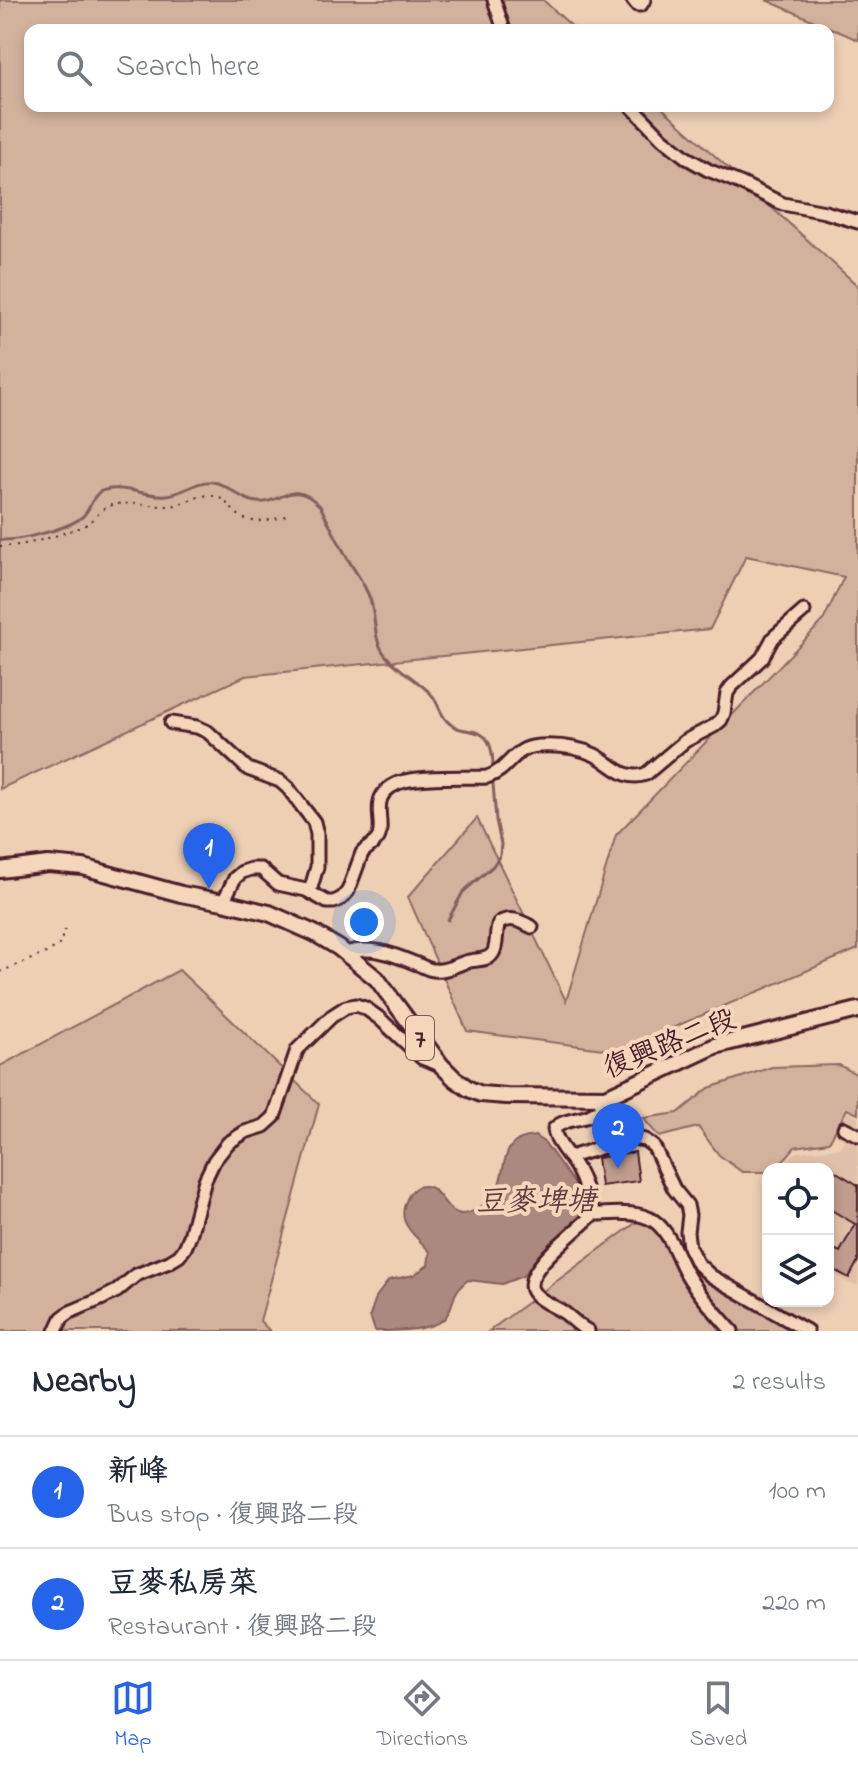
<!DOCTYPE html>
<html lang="en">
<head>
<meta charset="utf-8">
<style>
	:root { --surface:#fff; --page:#f6f6f7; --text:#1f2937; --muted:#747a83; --line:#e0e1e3; --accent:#2563eb }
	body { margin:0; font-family:"Indie Flower","LXGW WenKai TC",sans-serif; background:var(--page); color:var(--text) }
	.controls { position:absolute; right:24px; bottom:24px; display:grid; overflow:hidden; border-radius:16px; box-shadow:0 4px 12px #0003 }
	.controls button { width:72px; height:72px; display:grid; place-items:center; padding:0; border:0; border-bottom:2px solid var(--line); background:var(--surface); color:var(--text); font:40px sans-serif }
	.you { position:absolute; left:364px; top:922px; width:28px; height:28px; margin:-20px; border:6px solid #fff; border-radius:50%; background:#1a73e8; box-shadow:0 0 0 12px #1a73e833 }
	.badge { display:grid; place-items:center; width:52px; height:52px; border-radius:50%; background:var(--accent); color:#fff; font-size:26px; font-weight:700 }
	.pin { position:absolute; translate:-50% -66px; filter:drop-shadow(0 2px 4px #0008) }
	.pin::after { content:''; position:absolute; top:42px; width:28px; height:24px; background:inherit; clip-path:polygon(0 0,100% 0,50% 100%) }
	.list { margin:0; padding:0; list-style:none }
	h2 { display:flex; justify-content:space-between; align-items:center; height:104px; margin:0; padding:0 32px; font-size:34px }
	h2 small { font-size:26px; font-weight:400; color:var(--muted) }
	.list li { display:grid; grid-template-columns:52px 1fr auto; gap:24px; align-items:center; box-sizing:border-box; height:112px; padding:0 32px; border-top:2px solid var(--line) }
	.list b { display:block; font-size:30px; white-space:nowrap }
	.list p { margin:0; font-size:26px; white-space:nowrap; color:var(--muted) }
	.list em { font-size:26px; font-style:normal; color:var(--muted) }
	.icon { flex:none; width:44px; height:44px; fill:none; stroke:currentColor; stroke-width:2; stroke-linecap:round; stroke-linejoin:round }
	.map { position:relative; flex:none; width:858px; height:1331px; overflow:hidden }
	.search { position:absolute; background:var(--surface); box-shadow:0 4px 12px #0003; left:24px; right:24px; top:24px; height:88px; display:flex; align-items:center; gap:20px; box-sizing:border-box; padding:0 28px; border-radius:16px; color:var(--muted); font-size:30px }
	.sheet { height:328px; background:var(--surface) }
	nav { display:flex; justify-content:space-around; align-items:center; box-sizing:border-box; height:112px; border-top:2px solid var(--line); background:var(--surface); font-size:22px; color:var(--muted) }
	nav a { display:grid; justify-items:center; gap:4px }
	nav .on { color:var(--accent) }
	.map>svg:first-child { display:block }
</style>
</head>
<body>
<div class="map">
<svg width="858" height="1331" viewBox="0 0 858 1331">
	<rect width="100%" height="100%" fill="#edcfb4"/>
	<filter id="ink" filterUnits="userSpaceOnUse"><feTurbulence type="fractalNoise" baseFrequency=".0125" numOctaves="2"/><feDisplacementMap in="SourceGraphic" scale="16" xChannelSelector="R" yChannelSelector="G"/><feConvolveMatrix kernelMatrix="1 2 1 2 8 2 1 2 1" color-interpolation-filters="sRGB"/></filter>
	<g filter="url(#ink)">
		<path fill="#e0c0a8" d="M847,1112L858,1117V1285L850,1284L828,1271V1169H780L781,1165L797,1152L840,1148L844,1140L836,1134Z"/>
		<g fill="#d2b29d" stroke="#8e6864" stroke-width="2">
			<path d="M0,0H543L576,30H30V106H660L858,286V949L618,1051L467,1031L408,897L477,818L566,1001L616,835L823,621L844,577L746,556L710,629L245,676L0,789Z"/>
			<path d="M766,0H858V40Z"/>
			<path d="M179,970L319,1104L260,1321L270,1331H0V1066Z"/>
			<path d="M839,1065L858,1075V1114L847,1109L829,1142L795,1147L776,1169H768V1172H742L719,1155L698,1127L659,1137L643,1118L678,1113L709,1088L772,1067Z"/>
			<path d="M641,1219L800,1331H489Z"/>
		</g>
		<path fill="#ac897e" stroke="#855f5d" stroke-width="2" d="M535,1136L545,1143L574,1183L582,1200V1215L577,1224L553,1240L543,1250L536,1264L523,1276L502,1284L468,1280C449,1295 457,1300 446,1317C432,1331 398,1331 375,1331L370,1316L376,1297L389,1280L414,1275L428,1265L430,1252C414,1233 393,1223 409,1195C412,1190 417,1186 423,1186C440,1185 444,1213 462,1214C471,1214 483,1206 489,1200C512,1179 492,1139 535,1136Z"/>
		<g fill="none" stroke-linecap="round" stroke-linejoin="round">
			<g stroke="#855f5d" stroke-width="3">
				<path d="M0,540C19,541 68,529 82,517C92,509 92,492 105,490C125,485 146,497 166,495C183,494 196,480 213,482C228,484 238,498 252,501C279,509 290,475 320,506C328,521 335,536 343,550C351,567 364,581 370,599C377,619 372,641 387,657C400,671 417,680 430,693C438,701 439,712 446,720C464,741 492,716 493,766"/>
				<path d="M448,920L463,892L493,866L500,855L501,844L496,820L493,784"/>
			</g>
		</g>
		<g fill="#c09d8d" stroke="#4a1f2b" stroke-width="2">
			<path d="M635,1152L639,1181L601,1186L597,1158Z"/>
			<path d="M828,1167L858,1185V1261L849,1278L828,1267V1246L840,1252L855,1224L828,1208Z"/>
		</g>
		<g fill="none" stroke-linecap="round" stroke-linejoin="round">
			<g stroke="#4a1f2b" stroke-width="17">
				<g id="minor">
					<path d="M494,0L504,30"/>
					<path d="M633,0L637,5H641L644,0"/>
					<path d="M631,106L662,138L687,158L708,170L740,183L783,204L825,212L858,222"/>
					<path d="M171,723L197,727L208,732L248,769L280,781L288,788L314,822L317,834V867L310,891"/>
					<path d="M223,902L235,878L242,872L251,869H261L278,884L306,890L327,902H334L342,898L348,891L362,853C367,847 377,843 379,836C383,824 376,811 381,798C385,789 395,783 405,781C427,776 463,778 487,777C511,769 511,748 539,746C558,745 578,747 595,755C613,764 624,782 646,774L685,741L714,726L721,720L724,713L727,693L731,687L762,658L773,638L804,611"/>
					<path d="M345,953C372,945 392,954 417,964C423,966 428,970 434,970C447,972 458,963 470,961C478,959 488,961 493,953C498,945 495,932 499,923C511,916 520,921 532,927"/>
					<path d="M844,1128L858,1135"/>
					<path d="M570,1157L633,1138L645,1140L654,1147L674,1189L687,1205L689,1215L687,1232L689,1247L697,1263L711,1276L807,1331"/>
					<path d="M593,1214C589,1198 585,1184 577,1169C570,1156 556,1144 554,1129C566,1116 588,1122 599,1109C600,1108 605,1098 606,1097"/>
					<path d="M56,1331L62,1318L70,1312L101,1299L117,1291L136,1275L169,1262L179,1256L185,1248L190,1236L205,1180L214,1161L228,1143L245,1132L264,1126L274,1117L297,1050L332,1016L346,1007L356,1005L365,1008L379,1018L422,1058L441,1065"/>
					<path d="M588,1331C578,1326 572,1318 563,1312C554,1306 537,1300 532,1290C523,1269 581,1228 593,1214C612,1214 637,1210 654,1221C670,1232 677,1257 686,1273C699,1295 715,1312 732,1331"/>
				</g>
			</g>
			<g stroke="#4a1f2b" stroke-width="20">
				<path id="major" d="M0,870L48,864L83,867L181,894L223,902L269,913L314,933L339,948L377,979L441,1065L455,1079L469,1089L481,1094L506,1096L606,1097L715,1046L858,1010"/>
			</g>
			<g stroke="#4a1f2b" stroke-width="2" stroke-dasharray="2 6" stroke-linecap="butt">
				<path d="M0,546C28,547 56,535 82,527C92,522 98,512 107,507C121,499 152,507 169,506C186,505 200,491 217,497C226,500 229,507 236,513C251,527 271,520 289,515"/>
				<path d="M0,972L46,953L59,945L65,930"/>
			</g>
			<use href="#minor" stroke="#f4d6ba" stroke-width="11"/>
			<use href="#major" stroke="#f4d6ba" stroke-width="14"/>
		</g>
	</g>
	<g text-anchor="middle" stroke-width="8" stroke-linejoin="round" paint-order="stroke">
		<rect fill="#f4d6ba" stroke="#7d5656" stroke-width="2" x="406" y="1016" width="28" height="44" rx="6"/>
		<g font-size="26" font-weight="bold" fill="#4a1f2b">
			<text x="420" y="1047">7</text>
		</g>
		<g font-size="28" fill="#4a1f2b" stroke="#f4d6ba">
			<text transform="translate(669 1042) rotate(-22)" y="10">復興路二段</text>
		</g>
		<g font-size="30" font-style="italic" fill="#623a40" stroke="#f4d6ba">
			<text x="536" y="1210">豆麥埤塘</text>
		</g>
	</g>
</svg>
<div class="controls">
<button><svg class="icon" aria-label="locate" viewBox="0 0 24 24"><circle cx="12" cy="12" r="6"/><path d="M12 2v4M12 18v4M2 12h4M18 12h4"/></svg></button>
<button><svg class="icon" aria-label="layers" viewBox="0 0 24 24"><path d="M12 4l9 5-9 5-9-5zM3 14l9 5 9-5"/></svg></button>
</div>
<div class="you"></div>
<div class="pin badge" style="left:209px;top:889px">1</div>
<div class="pin badge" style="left:618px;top:1169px">2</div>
<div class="search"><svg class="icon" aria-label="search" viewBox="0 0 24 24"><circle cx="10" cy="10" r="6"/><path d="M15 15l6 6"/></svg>Search here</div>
</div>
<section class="sheet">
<h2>Nearby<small>2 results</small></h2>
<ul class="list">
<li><span class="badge">1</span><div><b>新峰</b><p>Bus stop · 復興路二段</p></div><em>100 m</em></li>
<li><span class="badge">2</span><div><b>豆麥私房菜</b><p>Restaurant · 復興路二段</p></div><em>220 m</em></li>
</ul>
</section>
<nav>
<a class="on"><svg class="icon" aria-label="map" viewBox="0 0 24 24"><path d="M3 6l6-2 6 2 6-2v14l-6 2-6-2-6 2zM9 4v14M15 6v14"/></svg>Map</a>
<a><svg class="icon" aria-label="directions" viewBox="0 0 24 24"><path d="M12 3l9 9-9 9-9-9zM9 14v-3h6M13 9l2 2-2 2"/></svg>Directions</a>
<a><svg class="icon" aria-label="saved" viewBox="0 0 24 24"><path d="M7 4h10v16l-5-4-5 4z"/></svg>Saved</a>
</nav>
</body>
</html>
